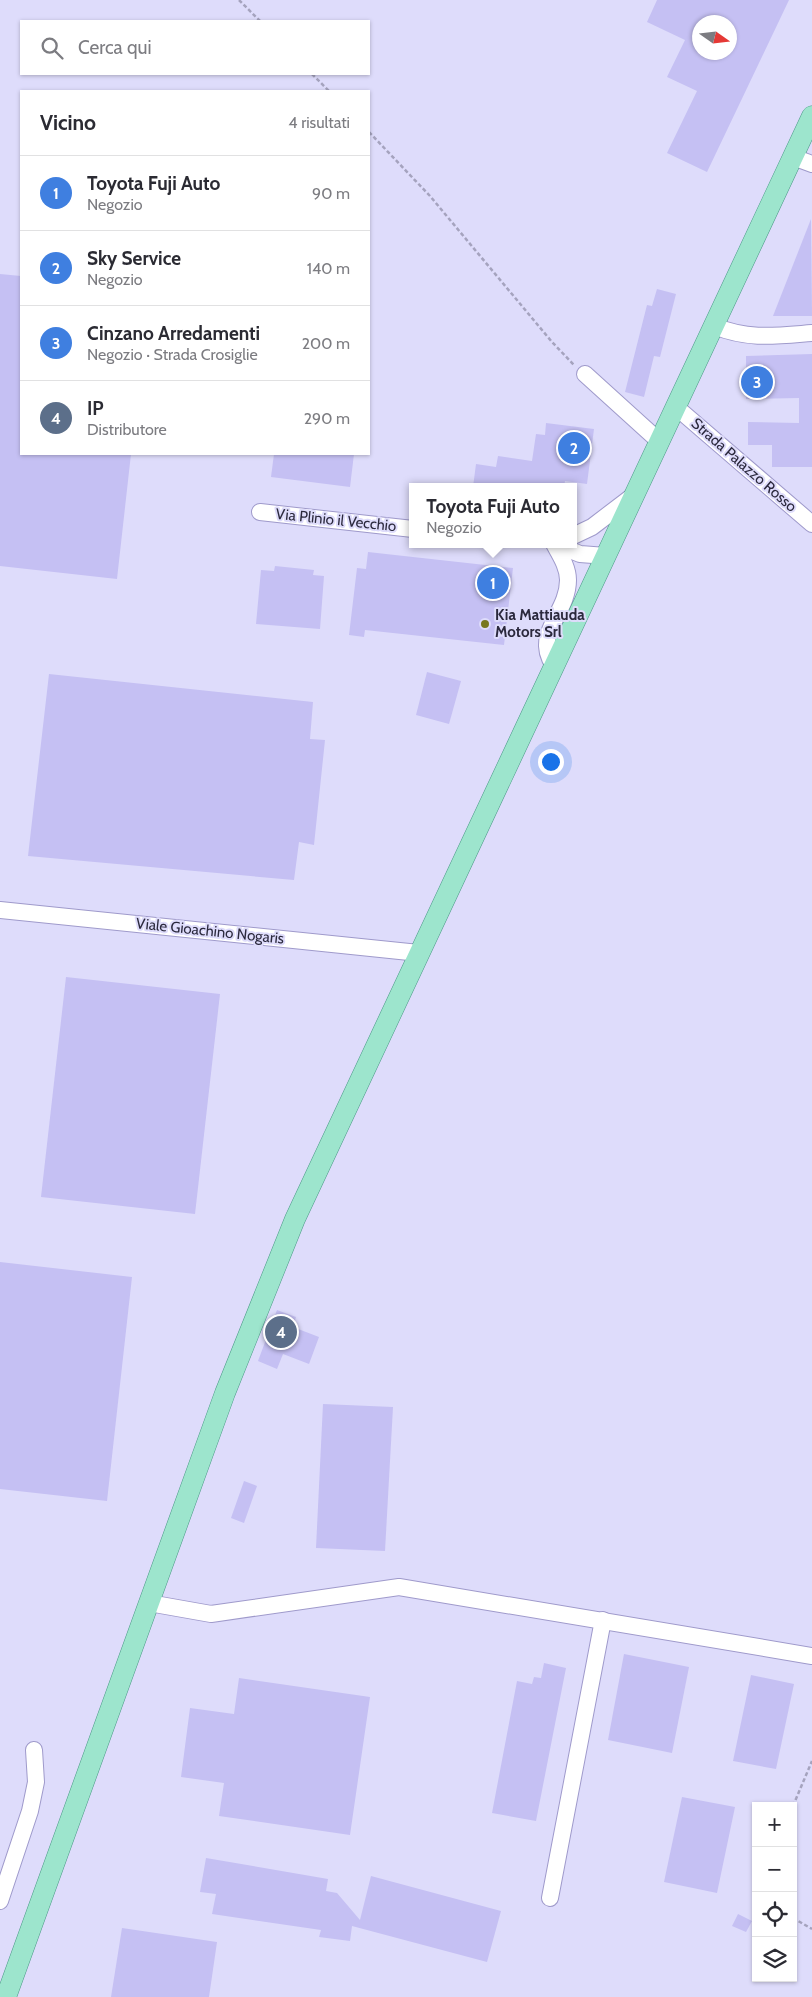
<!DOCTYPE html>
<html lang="it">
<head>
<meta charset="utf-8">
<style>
	:root { --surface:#fff; --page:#f7f7f7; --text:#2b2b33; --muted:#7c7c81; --line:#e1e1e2; --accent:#78781e }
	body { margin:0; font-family:Cabin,sans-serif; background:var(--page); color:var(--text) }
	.controls { position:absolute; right:15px; bottom:15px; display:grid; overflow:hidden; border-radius:0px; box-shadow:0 1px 4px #0004 }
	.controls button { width:45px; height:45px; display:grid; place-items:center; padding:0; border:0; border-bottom:1px solid var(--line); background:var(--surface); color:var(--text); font:25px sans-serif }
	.compass { position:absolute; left:692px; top:15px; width:45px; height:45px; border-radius:50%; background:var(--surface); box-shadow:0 1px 4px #0004; rotate:104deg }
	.you { position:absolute; left:550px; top:761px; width:18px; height:18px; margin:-12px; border:4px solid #fff; border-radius:50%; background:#1a73e8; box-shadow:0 0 0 8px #1a73e833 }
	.badge { display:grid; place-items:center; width:32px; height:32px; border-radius:50%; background:var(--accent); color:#fff; font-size:16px; font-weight:700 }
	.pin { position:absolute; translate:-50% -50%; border:2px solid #fff; box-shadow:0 1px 5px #0006 }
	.popup { position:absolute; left:409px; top:483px; width:168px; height:65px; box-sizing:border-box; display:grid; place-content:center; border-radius:0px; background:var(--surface); filter:drop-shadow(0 1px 4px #0005); font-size:16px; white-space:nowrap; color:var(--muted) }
	.popup b { font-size:19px; color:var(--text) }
	.popup::after { content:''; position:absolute; left:50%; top:100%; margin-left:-10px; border:10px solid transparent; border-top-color:var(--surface) }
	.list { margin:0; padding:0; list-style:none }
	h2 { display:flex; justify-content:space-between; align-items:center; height:65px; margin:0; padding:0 20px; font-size:21px }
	h2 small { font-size:16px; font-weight:400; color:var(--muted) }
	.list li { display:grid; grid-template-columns:32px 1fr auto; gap:15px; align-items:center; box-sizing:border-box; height:75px; padding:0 20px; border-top:1px solid var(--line) }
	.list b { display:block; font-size:19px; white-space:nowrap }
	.list p { margin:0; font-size:16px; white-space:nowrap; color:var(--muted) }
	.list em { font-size:16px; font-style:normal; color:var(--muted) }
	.icon { flex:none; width:28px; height:28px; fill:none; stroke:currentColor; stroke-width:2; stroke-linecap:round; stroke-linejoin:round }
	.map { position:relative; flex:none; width:812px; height:1997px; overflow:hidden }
	.search { position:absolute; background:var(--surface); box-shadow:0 1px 4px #0004; left:20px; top:20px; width:350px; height:55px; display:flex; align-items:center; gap:12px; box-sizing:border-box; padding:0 18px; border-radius:0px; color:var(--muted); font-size:19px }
	.panel { position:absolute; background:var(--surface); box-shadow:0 1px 4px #0004; left:20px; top:90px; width:350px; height:365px; border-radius:0px }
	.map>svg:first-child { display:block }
</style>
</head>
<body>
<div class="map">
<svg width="812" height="1997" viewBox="0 0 812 1997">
	<rect width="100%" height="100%" fill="#dedcfb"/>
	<g fill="#c5c0f3" fill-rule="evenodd">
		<path d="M657,0H789L707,172L667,153L697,91L667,77L685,40L647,22ZM700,22H730V52H700Z"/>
		<path d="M811,219L812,316H773Z"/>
		<path d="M0,274L21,276V454H131L117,579L0,566Z"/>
		<path d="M657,289L676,294L660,357L654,356L644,397L625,392L647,305L652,306Z"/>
		<path d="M812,354V467H772V445H748V422L799,423V398L746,399V356Z"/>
		<path d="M546,423L594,429L587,484L565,481L564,487H473L476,464L496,467L498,456L532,461L536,434L545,435Z"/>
		<path d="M274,454H354L350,487L271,477Z"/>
		<path d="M368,552L513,568L504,645L365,630L364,637L349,635L357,568L366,569Z"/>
		<path d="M275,566L314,570L313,575L324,576L320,629L256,624L261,570L274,571Z"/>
		<path d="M427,672L461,681L449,724L416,715Z"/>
		<path d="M49,674L313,702L310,739L325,740L314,845L299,842L294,880L28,856Z"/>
		<path d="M66,977L220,994L195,1214L41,1197Z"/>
		<path d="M0,1262L132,1277L107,1501L0,1489Z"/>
		<path d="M277,1310L296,1317L293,1327L319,1337L309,1364L283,1354L277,1369L258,1361Z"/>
		<path d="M323,1404L393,1407L385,1551L316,1548Z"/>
		<path d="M244,1481L257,1486L244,1523L231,1518Z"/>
		<path d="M624,1654L689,1667L672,1753L608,1740Z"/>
		<path d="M544,1663L566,1668L536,1821L492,1813L517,1681L532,1684L534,1677L541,1678Z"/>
		<path d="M751,1675L794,1684L776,1769L733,1761Z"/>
		<path d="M239,1678L370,1697L350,1835L219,1816L224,1783L181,1777L190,1708L234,1714Z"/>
		<path d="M682,1797L735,1807L717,1893L664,1882Z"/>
		<path d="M206,1858L328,1879L326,1891L337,1893L360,1920L371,1876L501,1911L487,1962L352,1926L350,1941L319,1937L321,1930L212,1914L216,1894L200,1892Z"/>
		<path d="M738,1914L752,1921L746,1932L732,1926Z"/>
		<path d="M122,1928L217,1942L209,1997H111Z"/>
	</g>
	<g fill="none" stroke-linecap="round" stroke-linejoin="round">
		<g stroke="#9f9acb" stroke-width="18">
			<g id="minor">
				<path d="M793,157L812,164"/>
				<path d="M714,326C749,340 775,336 812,333"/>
				<path d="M585,374L660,442"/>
				<path d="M676,407L812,524"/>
				<path d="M260,512L413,529"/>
				<path d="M573,536L592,527L634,495"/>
				<path d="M554,544C560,555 568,567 568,580C568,614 532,633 554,666"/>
				<path d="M555,544L580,554L606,556"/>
				<path d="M0,910L419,953"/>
				<path d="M149,1603L211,1614L399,1587L812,1656"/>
				<path d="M550,1898L603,1620"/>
				<path d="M0,1901L30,1811L36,1782L34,1750"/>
			</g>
		</g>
		<g stroke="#4a9885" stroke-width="21">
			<path id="major" d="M6,1997L225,1393L295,1219L812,116"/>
		</g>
		<g stroke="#a5a3be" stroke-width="2.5" stroke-dasharray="4 2.5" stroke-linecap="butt">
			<path d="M239,0L260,21"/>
			<path d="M312,74L329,91"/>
			<path d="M369,132L430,196L552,342L574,365"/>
			<path d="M793,1806L812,1761"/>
			<path d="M793,1918L812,1929"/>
		</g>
		<use href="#minor" stroke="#fff" stroke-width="16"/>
		<use href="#major" stroke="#9de5cd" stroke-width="20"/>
	</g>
	<circle fill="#78781e" stroke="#dedcfb" stroke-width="2" cx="485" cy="624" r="5"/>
	<g text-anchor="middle" stroke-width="4" stroke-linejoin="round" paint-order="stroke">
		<g font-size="15" fill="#2b293d" stroke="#dedcfb">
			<text transform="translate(744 465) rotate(41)" y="5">Strada Palazzo Rosso</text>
			<text transform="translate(336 520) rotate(6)" y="5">Via Plinio il Vecchio</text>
			<text transform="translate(210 931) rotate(6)" y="5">Viale Gioachino Nogaris</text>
		</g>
		<g font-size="15" font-weight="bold" fill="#2b293d" stroke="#dedcfb" text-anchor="start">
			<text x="495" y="620">Kia Mattiauda<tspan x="495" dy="17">Motors Srl</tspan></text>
		</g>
	</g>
</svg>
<div class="controls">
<button>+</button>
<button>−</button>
<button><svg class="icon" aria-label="locate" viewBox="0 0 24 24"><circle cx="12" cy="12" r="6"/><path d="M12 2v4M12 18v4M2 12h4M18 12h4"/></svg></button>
<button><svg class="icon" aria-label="layers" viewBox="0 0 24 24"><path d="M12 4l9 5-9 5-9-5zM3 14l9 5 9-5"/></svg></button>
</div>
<svg class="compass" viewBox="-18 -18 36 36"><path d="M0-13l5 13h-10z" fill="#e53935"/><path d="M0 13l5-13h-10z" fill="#7c7c81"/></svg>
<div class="you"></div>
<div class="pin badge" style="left:493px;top:583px;background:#3f7fe0">1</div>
<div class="popup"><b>Toyota Fuji Auto</b>Negozio</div>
<div class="pin badge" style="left:574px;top:448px;background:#3f7fe0">2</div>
<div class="pin badge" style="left:757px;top:382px;background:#3f7fe0">3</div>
<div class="pin badge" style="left:281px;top:1332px;background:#5c6f8a">4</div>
<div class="search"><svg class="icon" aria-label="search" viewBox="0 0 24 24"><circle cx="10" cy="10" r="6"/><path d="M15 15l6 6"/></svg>Cerca qui</div>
<section class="panel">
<h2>Vicino<small>4 risultati</small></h2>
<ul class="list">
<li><span class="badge" style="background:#3f7fe0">1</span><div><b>Toyota Fuji Auto</b><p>Negozio</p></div><em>90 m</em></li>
<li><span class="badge" style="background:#3f7fe0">2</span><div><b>Sky Service</b><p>Negozio</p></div><em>140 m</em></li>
<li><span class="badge" style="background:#3f7fe0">3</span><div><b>Cinzano Arredamenti</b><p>Negozio · Strada Crosiglie</p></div><em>200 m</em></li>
<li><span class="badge" style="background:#5c6f8a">4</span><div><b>IP</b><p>Distributore</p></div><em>290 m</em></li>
</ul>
</section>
</div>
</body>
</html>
